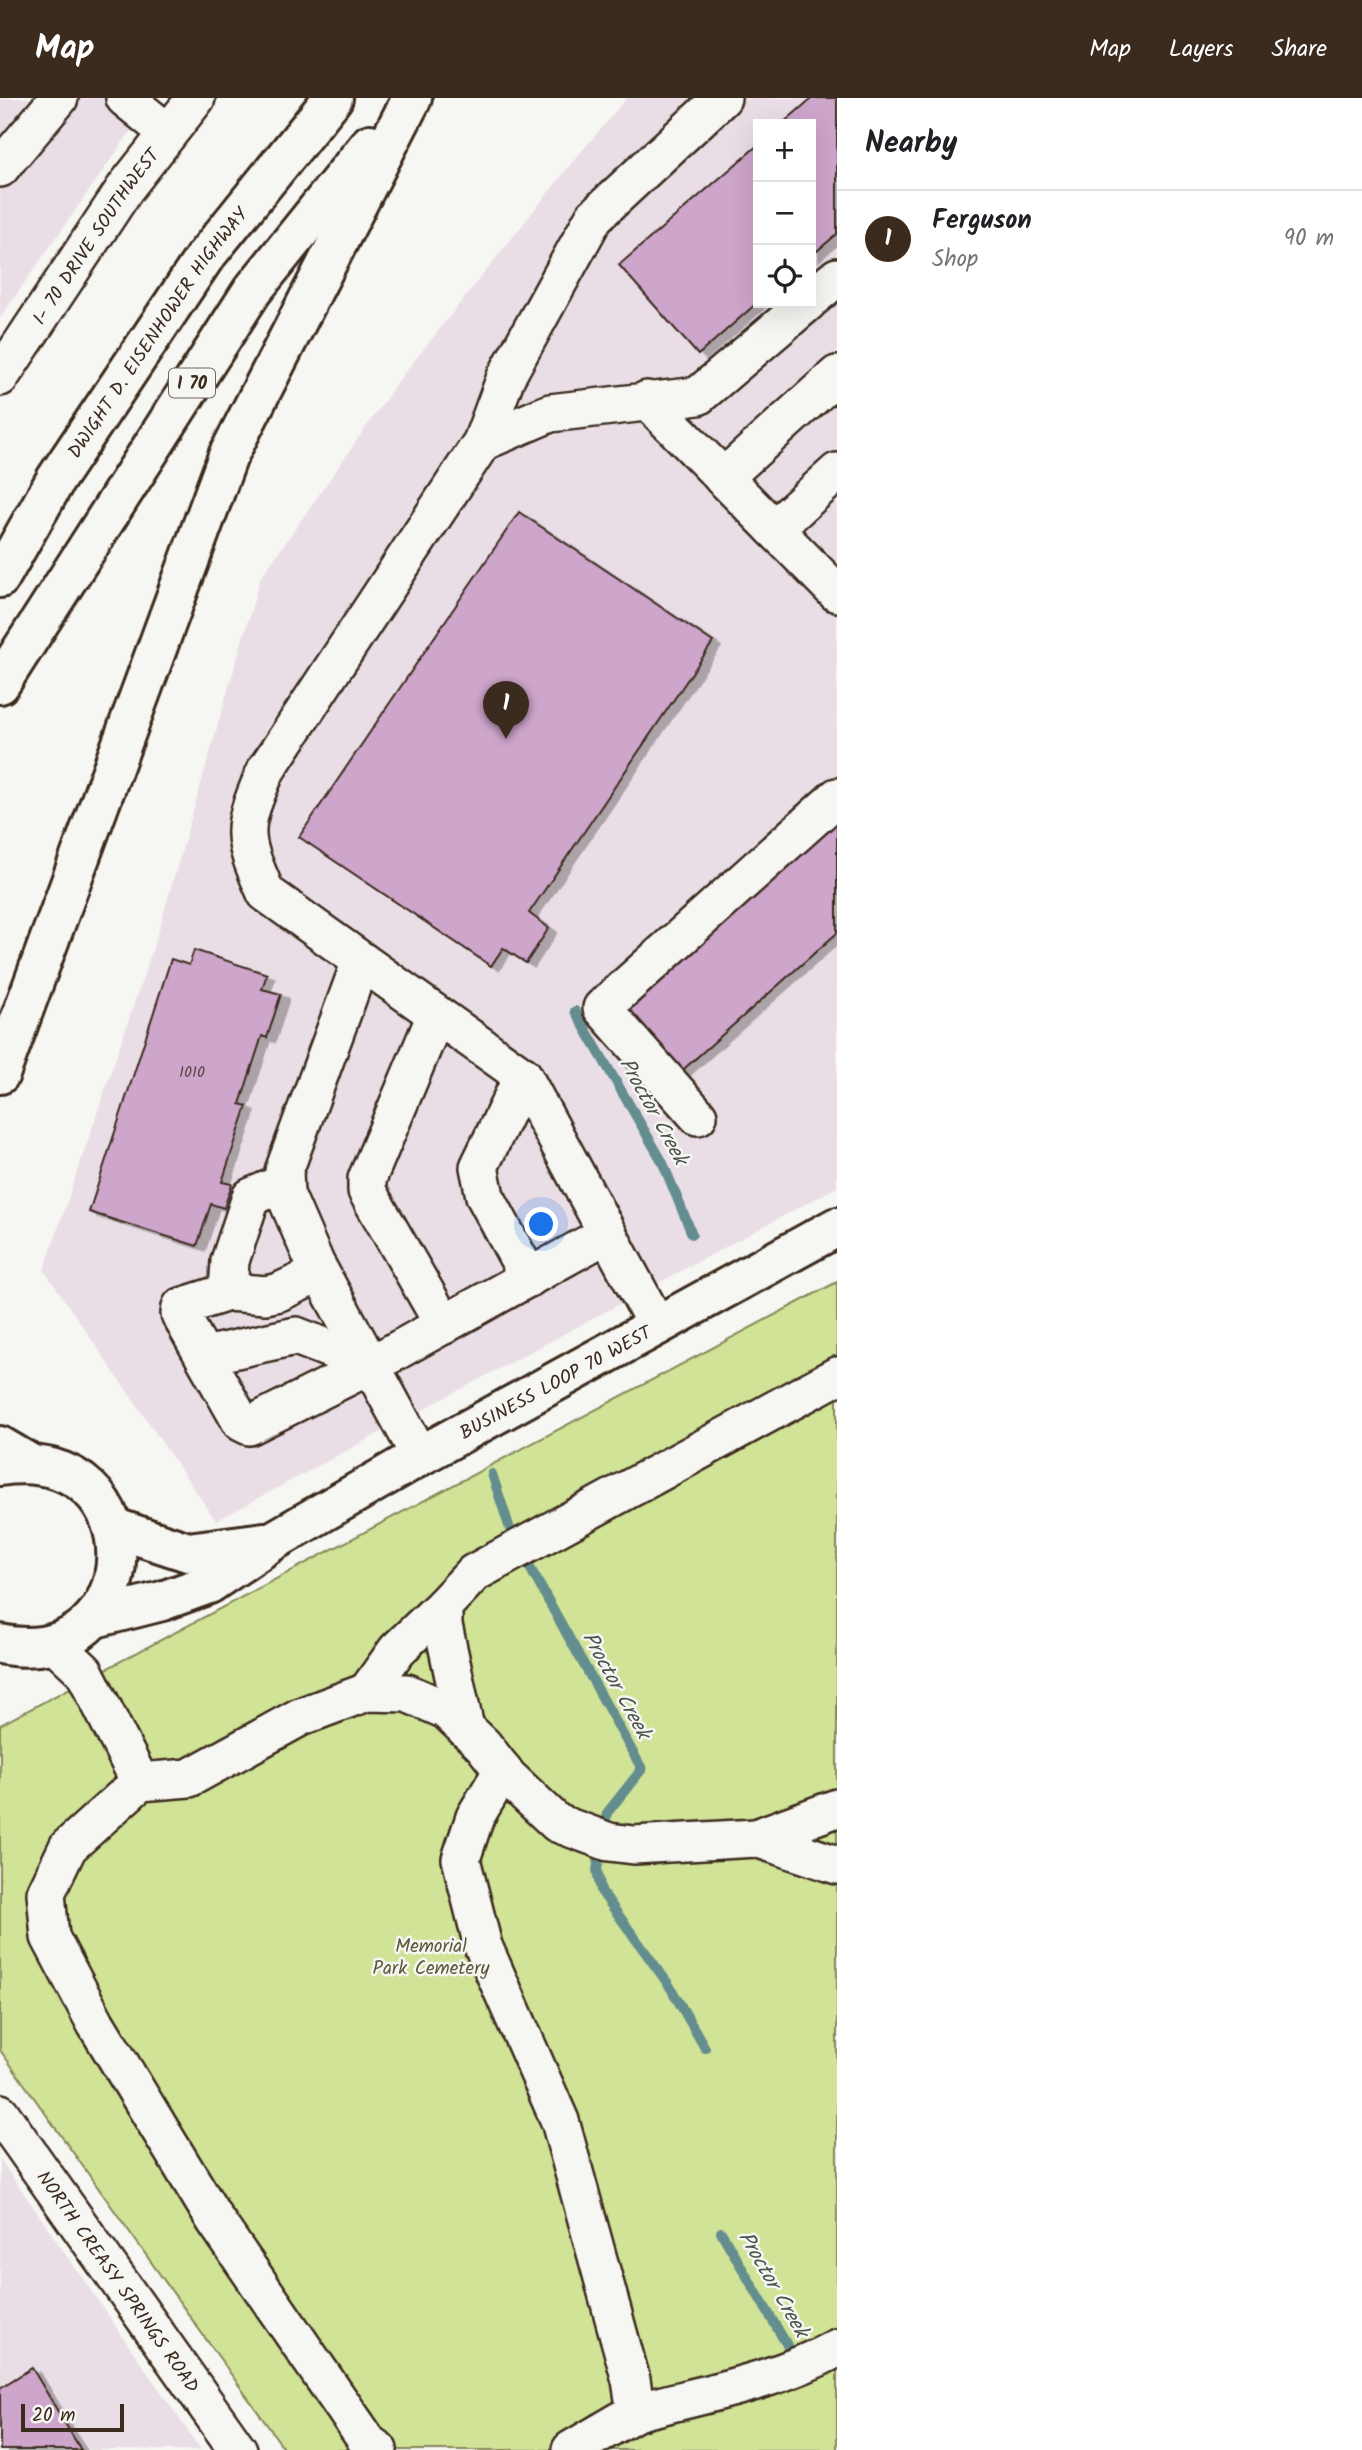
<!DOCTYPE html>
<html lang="en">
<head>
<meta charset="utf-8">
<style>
	:root { --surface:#fff; --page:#f6f6f6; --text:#202124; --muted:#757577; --line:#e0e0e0; --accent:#3b2a1e }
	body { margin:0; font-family:Kalam,sans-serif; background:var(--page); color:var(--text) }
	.controls { position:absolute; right:21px; top:21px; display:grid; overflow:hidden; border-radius:0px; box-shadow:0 7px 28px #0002 }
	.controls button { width:63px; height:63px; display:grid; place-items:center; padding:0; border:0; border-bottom:2px solid var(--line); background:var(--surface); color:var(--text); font:35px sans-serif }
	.scale { position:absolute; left:21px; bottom:18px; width:103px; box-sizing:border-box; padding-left:7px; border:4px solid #3b2a1e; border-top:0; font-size:19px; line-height:24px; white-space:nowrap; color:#3b2a1e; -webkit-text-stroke:5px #f6f6f2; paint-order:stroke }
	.you { position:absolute; left:542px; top:1127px; width:24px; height:24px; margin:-18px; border:5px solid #fff; border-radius:50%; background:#1a73e8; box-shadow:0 0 0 10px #1a73e833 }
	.badge { display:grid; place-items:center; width:46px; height:46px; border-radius:50%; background:var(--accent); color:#fff; font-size:23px; font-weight:700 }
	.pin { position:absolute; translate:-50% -58px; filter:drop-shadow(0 2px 4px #0008) }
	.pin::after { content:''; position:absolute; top:37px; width:24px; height:21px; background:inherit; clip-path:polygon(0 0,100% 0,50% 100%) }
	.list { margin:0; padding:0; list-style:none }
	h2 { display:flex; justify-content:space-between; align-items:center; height:91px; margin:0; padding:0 28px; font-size:30px }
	h2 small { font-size:23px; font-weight:400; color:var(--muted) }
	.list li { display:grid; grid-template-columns:46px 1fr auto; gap:21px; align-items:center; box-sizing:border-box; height:98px; padding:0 28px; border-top:2px solid var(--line) }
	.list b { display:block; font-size:26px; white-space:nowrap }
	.list p { margin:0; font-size:23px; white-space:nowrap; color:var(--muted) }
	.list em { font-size:23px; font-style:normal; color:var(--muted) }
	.icon { flex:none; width:38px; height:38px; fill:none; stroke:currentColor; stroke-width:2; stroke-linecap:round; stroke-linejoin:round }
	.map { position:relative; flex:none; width:837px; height:2352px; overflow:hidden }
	header { display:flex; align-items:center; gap:42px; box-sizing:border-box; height:98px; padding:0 35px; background:var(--accent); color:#fff }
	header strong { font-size:33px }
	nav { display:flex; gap:38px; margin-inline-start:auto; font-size:24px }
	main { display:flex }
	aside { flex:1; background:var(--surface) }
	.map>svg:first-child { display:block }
</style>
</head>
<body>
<header>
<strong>Map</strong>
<nav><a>Map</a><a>Layers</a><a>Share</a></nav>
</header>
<main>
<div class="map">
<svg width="837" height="2352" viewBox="0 0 837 2352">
	<defs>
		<filter id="shadow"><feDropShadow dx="8" dy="4.5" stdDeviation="0" flood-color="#0004"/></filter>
	</defs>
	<rect width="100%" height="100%" fill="#f6f6f2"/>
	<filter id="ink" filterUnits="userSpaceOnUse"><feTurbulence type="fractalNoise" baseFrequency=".0143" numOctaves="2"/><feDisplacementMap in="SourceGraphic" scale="14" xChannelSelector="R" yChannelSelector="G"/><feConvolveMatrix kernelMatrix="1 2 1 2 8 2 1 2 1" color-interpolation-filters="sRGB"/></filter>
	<g filter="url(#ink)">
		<g fill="#eadee6" fill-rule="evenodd">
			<path d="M0,0H154L0,220Z"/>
			<path d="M627,0H837V1089L216,1423L44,1172L157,838L260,481L399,282L571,66ZM758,26H811V205H758Z"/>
			<path d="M0,2061L201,2352H0Z"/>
		</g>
		<path fill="#d1e397" stroke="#86865a" stroke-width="2" d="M837,1184V2352H285L0,1952V1627Z"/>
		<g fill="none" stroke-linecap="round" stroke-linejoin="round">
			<g stroke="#648d8f" stroke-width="10">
				<path d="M575,913L662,1063L692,1136"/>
				<path d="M492,1376L510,1431"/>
				<path d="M524,1459L642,1671L607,1715L597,1772L601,1793L669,1887L705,1950"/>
				<path d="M721,2134L794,2259"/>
			</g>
		</g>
		<g fill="#cea5cb" stroke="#3b2a1e" stroke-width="2" filter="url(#shadow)">
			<path d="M812,0H837V136L811,158V26H782Z"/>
			<path d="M758,47V204L698,257L619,167Z"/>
			<path d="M519,414L713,544L529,815L549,830L526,865L503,850L491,868L299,739Z"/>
			<path d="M837,715V835L677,977L618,909Z"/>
			<path d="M194,852L267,876L262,891L281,896L267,940L262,938L240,1006L247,1008L222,1084L232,1086L224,1110L211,1106L197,1148L89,1114L171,861L189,867Z"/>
			<path d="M32,2270L81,2352H0V2290Z"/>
		</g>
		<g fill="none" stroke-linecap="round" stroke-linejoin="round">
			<g stroke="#3b2a1e" stroke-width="42">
				<g id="minor">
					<path d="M125,0L168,35"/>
					<path d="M0,70L59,0"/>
					<path d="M811,201L837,179"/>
					<path id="s1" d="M0,279L126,89L196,0"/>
					<path d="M647,302L837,495"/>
					<path d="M482,344L550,315L698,298L807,205"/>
					<path d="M723,380L837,277"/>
					<path d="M774,431L837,374"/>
					<path d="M361,863L284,1073L285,1096L315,1165L420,1358"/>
					<path d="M436,917L367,1081V1093L444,1227"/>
					<path d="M523,978L479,1069L485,1098L529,1180"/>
					<path d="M698,1018L602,910L837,699"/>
					<path d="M320,1175L279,1194L266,1197L228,1194L181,1209L180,1216L241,1324L249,1328L371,1267L607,1136"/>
					<path d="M228,1194L230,1163L251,1099L284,1085"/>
					<path d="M657,1228L523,978L266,795C240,736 241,731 266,672L482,344L506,279L594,119L722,0"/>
					<path d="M204,1258L296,1238L371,1267"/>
					<path d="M55,1546L84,1573L140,1684"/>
					<path d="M367,1594L397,1552L443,1508"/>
					<path d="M465,1630L443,1527V1508L474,1475L837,1278"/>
					<path d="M503,1672L475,1719L461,1761L483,1848L560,2023L631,2282L636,2314L571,2352"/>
					<path d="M756,1740L837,1767"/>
					<path id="s2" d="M0,2015L238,2352"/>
					<path d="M636,2314C703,2296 775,2284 837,2250"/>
					<path d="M378,2352L369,2346L215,2122L96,1926L50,1839L46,1795L68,1749L140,1684L189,1680L300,1619L367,1594L407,1595L446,1612L483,1647L508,1679L557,1725L609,1744L634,1747L756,1740L837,1710"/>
				</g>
			</g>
			<g stroke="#3b2a1e" stroke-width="44">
				<g id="major">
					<path d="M0,1368C161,1345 149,1577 0,1546"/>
					<path d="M115,1430L188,1454L264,1444"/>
					<path id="s3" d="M95,1520L162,1503L209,1486L273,1443L420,1358L837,1129"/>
				</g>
			</g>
			<g stroke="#3b2a1e" stroke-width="44">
				<g id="highway">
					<path id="s4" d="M0,480L56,381L204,160L333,0"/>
					<path d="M0,586L252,193L370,46"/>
					<path d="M0,976L228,358L412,0"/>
					<path d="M0,1348L27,1364"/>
				</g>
			</g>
			<use href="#minor" stroke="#f6f6f2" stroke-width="37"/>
			<use href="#major" stroke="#f6f6f2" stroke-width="38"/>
			<use href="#highway" stroke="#f6f6f2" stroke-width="38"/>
		</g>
	</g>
	<g text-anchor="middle" stroke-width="5" stroke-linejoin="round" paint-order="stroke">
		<g font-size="16" fill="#604949">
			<text x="192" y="979">1010</text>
		</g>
		<rect fill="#f6f6f2" stroke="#73675e" stroke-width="2" x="169" y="270.5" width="46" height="29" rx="5"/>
		<g font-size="18" font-weight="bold" fill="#3b2a1e">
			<text x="192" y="291">I 70</text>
		</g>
		<g font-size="19" fill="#3b2a1e" stroke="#f6f6f2">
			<text dy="7" stroke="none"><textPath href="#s1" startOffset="170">I- 70 DRIVE SOUTHWEST</textPath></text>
			<text dy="7" stroke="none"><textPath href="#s4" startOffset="292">DWIGHT D. EISENHOWER HIGHWAY</textPath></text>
			<text dy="7" stroke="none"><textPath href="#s3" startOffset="520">BUSINESS LOOP 70 WEST</textPath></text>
			<text dy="7" stroke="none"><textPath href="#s2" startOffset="206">NORTH CREASY SPRINGS ROAD</textPath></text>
		</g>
		<g font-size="19" fill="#60583c" stroke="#f6f6f2">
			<text x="431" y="1854">Memorial<tspan x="431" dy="22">Park Cemetery</tspan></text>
		</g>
		<g font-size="21" font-style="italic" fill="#4c534d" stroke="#f6f6f2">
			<text transform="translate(654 1013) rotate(61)" y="7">Proctor Creek</text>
			<text transform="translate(617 1587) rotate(61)" y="7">Proctor Creek</text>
			<text transform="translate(774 2186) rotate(60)" y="7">Proctor Creek</text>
		</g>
	</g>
</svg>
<div class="controls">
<button>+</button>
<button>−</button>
<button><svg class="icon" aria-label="locate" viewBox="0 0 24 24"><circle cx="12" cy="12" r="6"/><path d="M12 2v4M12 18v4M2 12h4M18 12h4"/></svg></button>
</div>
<div class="scale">20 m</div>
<div class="you"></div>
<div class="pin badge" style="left:506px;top:641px">1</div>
</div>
<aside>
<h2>Nearby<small></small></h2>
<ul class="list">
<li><span class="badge">1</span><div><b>Ferguson</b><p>Shop</p></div><em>90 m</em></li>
</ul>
</aside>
</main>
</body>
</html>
